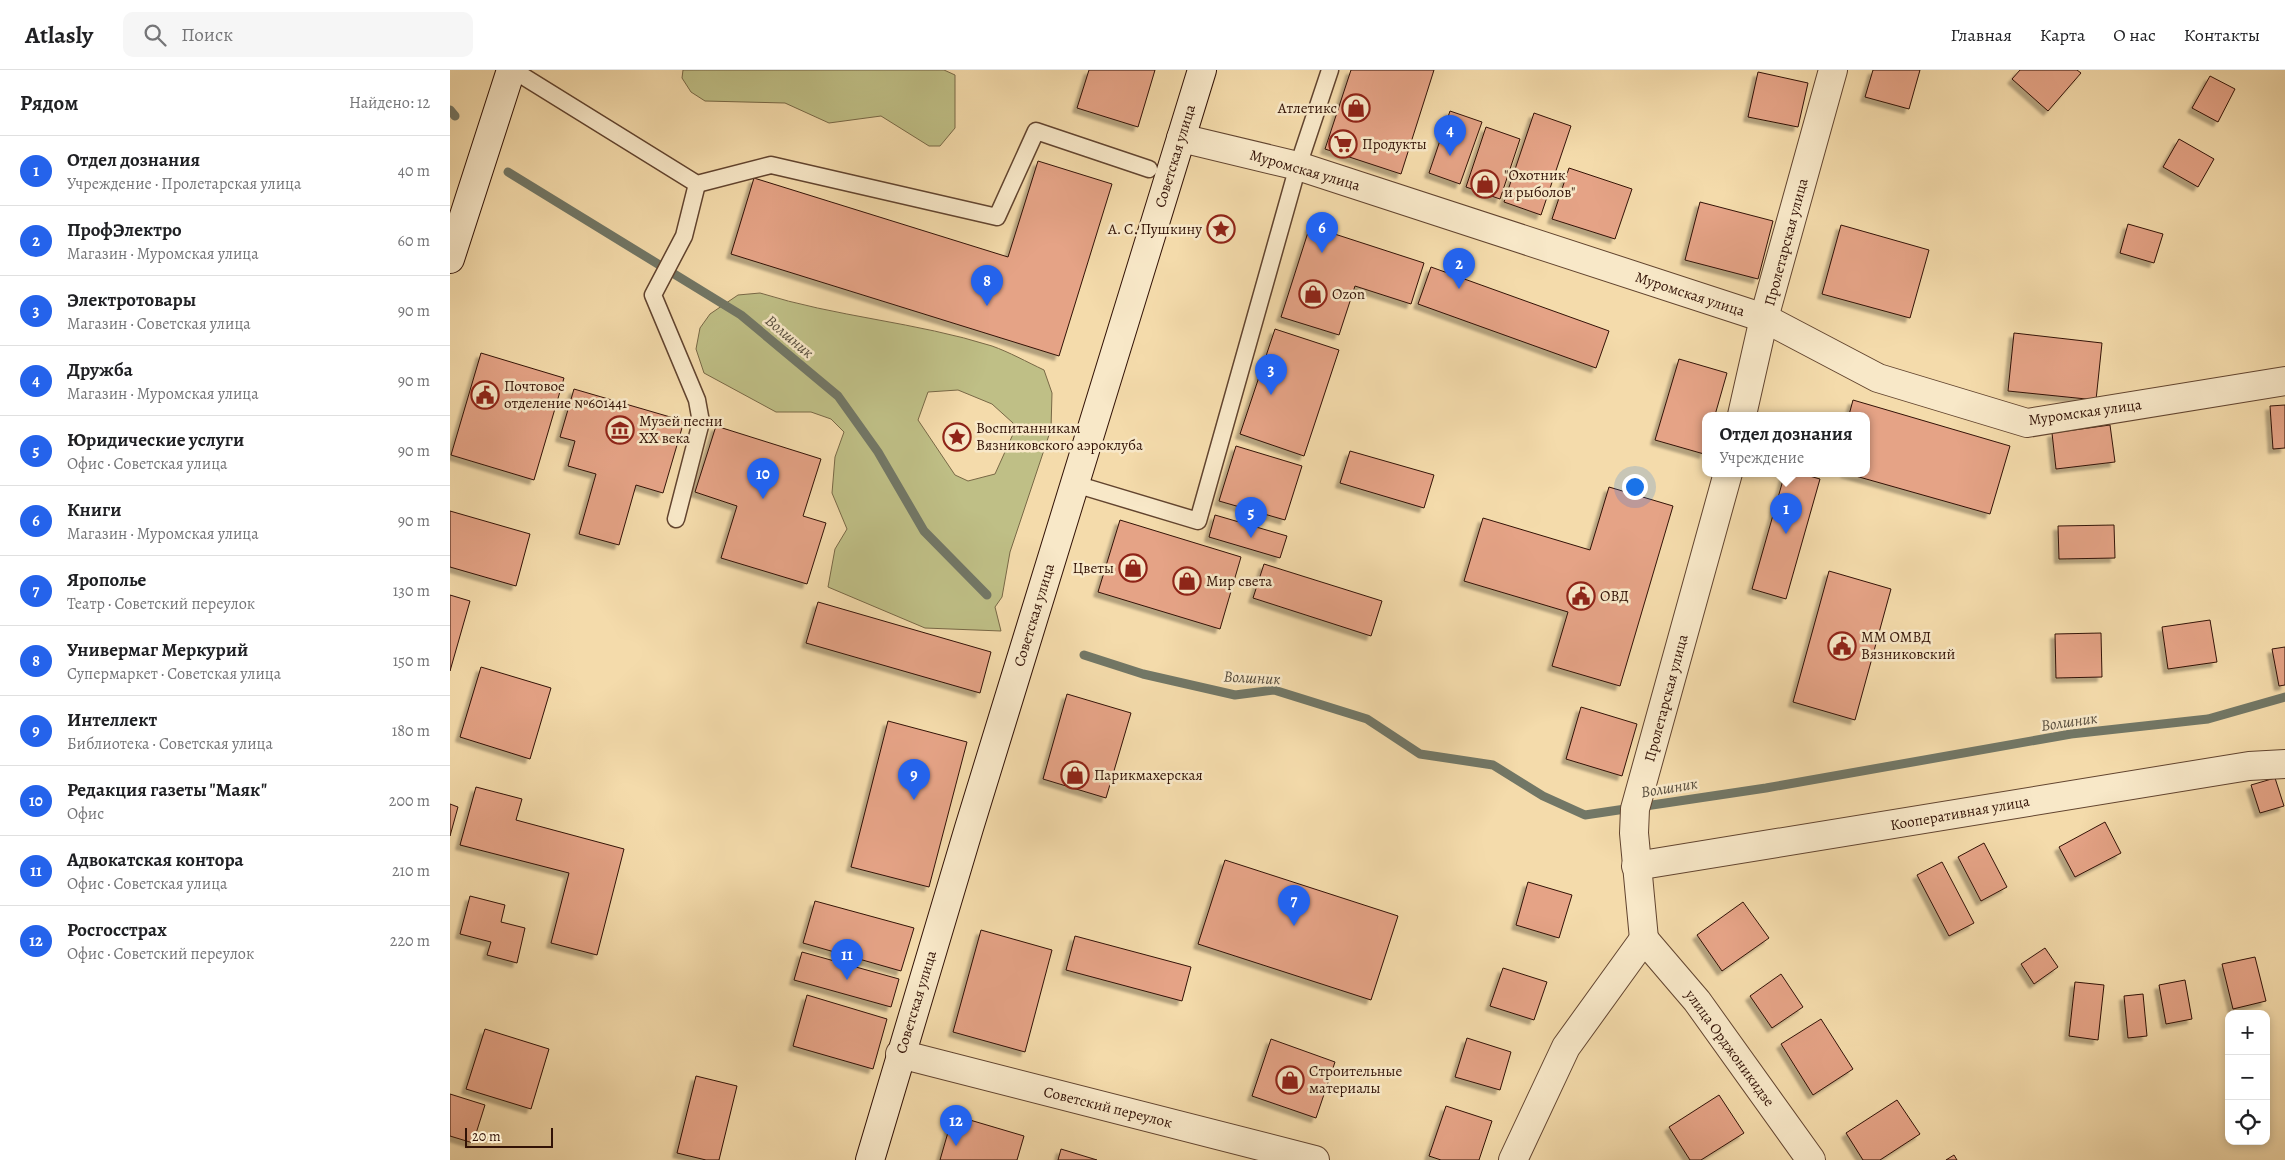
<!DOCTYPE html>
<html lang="ru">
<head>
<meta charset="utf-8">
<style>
	:root { --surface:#fff; --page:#f6f6f6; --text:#202124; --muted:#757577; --line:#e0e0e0; --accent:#2563eb }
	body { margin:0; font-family:Alegreya,serif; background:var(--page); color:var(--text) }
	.controls { position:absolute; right:15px; bottom:15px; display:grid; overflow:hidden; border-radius:10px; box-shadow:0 2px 8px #0003 }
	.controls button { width:45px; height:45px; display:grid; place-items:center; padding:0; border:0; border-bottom:1px solid var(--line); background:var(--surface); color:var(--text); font:25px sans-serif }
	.scale { position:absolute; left:15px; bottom:12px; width:88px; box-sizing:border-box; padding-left:5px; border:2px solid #321206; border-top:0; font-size:14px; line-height:18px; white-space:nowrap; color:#321206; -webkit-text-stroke:4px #f8e8c8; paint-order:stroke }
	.you { position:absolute; left:1184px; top:416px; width:18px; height:18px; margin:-12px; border:4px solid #fff; border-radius:50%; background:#1a73e8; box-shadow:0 0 0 8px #1a73e833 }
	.badge { display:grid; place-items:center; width:32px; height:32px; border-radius:50%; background:var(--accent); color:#fff; font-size:16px; font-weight:700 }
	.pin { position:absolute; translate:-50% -41px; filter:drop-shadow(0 1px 2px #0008) }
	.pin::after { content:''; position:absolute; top:26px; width:18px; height:15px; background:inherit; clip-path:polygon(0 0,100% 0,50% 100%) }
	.popup { position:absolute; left:1252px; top:342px; width:168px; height:65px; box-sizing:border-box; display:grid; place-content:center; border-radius:10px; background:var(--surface); filter:drop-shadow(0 1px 4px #0005); font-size:16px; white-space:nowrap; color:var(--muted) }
	.popup b { font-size:19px; color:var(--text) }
	.popup::after { content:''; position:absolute; left:50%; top:100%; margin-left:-10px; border:10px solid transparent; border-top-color:var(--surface) }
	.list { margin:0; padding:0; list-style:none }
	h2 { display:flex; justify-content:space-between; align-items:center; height:65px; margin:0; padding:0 20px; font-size:21px }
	h2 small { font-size:16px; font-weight:400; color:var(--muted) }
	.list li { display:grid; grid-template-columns:32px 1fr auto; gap:15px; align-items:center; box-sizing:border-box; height:70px; padding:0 20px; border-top:1px solid var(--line) }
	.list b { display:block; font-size:19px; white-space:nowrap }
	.list p { margin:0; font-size:16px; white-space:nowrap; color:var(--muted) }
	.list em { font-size:16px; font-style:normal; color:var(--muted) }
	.icon { flex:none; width:28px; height:28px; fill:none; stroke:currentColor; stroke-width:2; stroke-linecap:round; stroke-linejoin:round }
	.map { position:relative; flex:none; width:1835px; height:1090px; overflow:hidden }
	header { display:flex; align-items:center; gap:30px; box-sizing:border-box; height:70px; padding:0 25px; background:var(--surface); border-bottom:1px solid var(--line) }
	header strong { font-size:24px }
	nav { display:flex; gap:28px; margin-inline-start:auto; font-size:18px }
	.search { width:350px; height:45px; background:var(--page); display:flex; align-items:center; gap:12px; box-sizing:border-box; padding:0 18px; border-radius:10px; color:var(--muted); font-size:19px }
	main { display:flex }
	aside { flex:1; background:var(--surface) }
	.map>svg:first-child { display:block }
</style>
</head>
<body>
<header>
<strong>Atlasly</strong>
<div class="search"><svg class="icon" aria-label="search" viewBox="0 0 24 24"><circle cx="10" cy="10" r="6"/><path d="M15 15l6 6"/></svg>Поиск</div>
<nav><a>Главная</a><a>Карта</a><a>О нас</a><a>Контакты</a></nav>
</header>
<main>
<aside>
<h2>Рядом<small>Найдено: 12</small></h2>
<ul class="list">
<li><span class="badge">1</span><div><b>Отдел дознания</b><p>Учреждение · Пролетарская улица</p></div><em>40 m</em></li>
<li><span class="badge">2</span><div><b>ПрофЭлектро</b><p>Магазин · Муромская улица</p></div><em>60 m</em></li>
<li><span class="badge">3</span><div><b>Электротовары</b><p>Магазин · Советская улица</p></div><em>90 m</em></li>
<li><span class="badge">4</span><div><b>Дружба</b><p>Магазин · Муромская улица</p></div><em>90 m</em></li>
<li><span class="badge">5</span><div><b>Юридические услуги</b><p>Офис · Советская улица</p></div><em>90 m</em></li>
<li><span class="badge">6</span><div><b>Книги</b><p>Магазин · Муромская улица</p></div><em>90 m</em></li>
<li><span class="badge">7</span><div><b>Ярополье</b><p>Театр · Советский переулок</p></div><em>130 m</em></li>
<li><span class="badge">8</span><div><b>Универмаг Меркурий</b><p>Супермаркет · Советская улица</p></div><em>150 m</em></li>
<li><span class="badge">9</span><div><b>Интеллект</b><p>Библиотека · Советская улица</p></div><em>180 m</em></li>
<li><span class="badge">10</span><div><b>Редакция газеты &quot;Маяк&quot;</b><p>Офис</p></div><em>200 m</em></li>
<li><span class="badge">11</span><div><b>Адвокатская контора</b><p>Офис · Советская улица</p></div><em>210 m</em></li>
<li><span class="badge">12</span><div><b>Росгосстрах</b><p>Офис · Советский переулок</p></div><em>220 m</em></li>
</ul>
</aside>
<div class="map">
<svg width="1835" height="1090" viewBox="0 0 1835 1090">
	<defs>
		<filter id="shadow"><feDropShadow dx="-4.5" dy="4.5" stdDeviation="1" flood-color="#0004"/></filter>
	</defs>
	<rect width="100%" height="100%" fill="#f4dbab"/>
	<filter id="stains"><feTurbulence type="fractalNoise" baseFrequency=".004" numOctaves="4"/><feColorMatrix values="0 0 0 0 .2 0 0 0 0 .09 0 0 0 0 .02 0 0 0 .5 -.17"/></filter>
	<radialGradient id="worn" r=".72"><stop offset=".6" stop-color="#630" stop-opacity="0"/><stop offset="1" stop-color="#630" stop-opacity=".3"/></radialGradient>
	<g fill="#bfbf86" stroke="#786846" fill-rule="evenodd">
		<path d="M233,0H494L505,5V58L490,76H479L431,46L379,53L335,33L255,31L241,22L232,8Z"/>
		<path d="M310,223C386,247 466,252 542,276C559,282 577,292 594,300L602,323L601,359L560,482L552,527L545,537L551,561L475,558L378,517L385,479L397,459L382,423L385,387L394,362L381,349L361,342H326L254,303L246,279L250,258L260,244L288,225ZM508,320L542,334L563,353L564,362L545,404L518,411L505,405L468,350L478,322Z"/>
	</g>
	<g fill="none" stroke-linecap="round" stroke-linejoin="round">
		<g stroke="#727766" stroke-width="9">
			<path d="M0,40L5,46"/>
			<path d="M58,102L291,245L388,326L428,382L474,461L537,525"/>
			<path d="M634,585L693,604L785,625L824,620L917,649L970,684L1043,695L1093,726L1135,745L1316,718L1621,664L1758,649L1835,627"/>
		</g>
	</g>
	<g fill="#e5a386" stroke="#321206" filter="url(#shadow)">
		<path d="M639,0H705L688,57L627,38Z"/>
		<path d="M901,0H984L951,104L875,79Z"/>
		<path d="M1423,0H1470L1459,39L1415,27Z"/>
		<path d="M1570,0H1627L1631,3L1598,41L1562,9Z"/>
		<path d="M1308,2L1358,13L1348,57L1298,47Z"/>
		<path d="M1760,6L1785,19L1768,52L1742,38Z"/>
		<path d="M1000,41L1032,52L1010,114L979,103Z"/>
		<path d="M1084,43L1121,56L1091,145L1054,132Z"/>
		<path d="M1036,57L1070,69L1050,129L1016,117Z"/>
		<path d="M1729,69L1764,89L1748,117L1713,97Z"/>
		<path d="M588,91L662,114L609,286L281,184L304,108L558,187Z"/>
		<path d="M1119,98L1182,119L1165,169L1102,149Z"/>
		<path d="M1250,132L1323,151L1308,209L1235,190Z"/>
		<path d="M1678,154L1713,164L1704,193L1670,183Z"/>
		<path d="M1391,155L1479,180L1460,248L1372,224Z"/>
		<path d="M860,156L974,193L961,234L905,216L889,265L831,247Z"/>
		<path d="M981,197L1159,261L1146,298L968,234Z"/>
		<path d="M825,259L889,280L854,386L790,364Z"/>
		<path d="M1564,263L1652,273L1646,330L1558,321Z"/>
		<path d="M31,283L114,308L84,410L1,385Z"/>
		<path d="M1229,289L1277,303L1265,345H1256V376L1254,384L1205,370Z"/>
		<path d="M124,319L234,351L213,423L186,415L169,475L129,464L146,404L118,396L125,371L110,367Z"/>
		<path d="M1403,330L1560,376L1540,444L1395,403H1416V345H1399Z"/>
		<path d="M1835,335V378L1823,379L1820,336Z"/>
		<path d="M1660,355L1665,392L1606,399L1602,363Z"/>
		<path d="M266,356L371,389L353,446L376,453L357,514L271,488L287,436L245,422Z"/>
		<path d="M786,376L852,396L835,450L769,431Z"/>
		<path d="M900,381L984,405L974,438L890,413Z"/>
		<path d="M1335,403H1349L1370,409L1336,529L1302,519Z"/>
		<path d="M1159,417L1223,436L1170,616L1102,596L1118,542L1014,511L1033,448L1140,480Z"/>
		<path d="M0,441L80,464L66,516L0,497Z"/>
		<path d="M765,445L837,466L830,488L759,467Z"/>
		<path d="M670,450L791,487L770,559L648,522Z"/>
		<path d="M1664,455L1665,488L1609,489L1608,456Z"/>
		<path d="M814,494L932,531L921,566L803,528Z"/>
		<path d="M1379,501L1441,519L1405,650L1343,632Z"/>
		<path d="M0,525L20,531L0,601Z"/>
		<path d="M368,532L541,582L530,623L356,573Z"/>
		<path d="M1760,550L1767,592L1718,599L1712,557Z"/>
		<path d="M1651,563L1652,607L1606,608L1605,564Z"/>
		<path d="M1835,577V615L1829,616L1822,579Z"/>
		<path d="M31,597L101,618L80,689L10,667Z"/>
		<path d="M617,624L681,643L656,728L593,709Z"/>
		<path d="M1131,637L1187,654L1172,706L1116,689Z"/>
		<path d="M438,651L517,672L479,817L401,797Z"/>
		<path d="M1825,708L1834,736L1810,743L1801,715Z"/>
		<path d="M26,717L72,729L66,750L174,779L147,885L101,873L119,803L10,775Z"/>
		<path d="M0,734L8,737L0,766Z"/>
		<path d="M1655,752L1671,783L1625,807L1609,777Z"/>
		<path d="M1534,773L1557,817L1531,831L1508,787Z"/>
		<path d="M775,790L948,846L921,930L748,874Z"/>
		<path d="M1492,792L1524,853L1499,866L1467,805Z"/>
		<path d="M1078,812L1122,825L1109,868L1066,855Z"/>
		<path d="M20,826L55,835L51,852L75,858L67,893L37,885L41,872L10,864Z"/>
		<path d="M365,831L464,858L451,901L353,873Z"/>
		<path d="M1293,832L1319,868L1272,901L1247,865Z"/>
		<path d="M531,860L602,880L575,982L503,962Z"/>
		<path d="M625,866L741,897L732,931L616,900Z"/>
		<path d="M1595,878L1608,897L1584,914L1571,894Z"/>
		<path d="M352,882L449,909L441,937L344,910Z"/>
		<path d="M1805,887L1816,931L1783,939L1772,894Z"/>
		<path d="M1053,898L1097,912L1084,950L1040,936Z"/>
		<path d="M1331,904L1353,937L1322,958L1300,926Z"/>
		<path d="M1735,910L1742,949L1716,954L1709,915Z"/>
		<path d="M1625,912L1654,915L1648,970L1619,966Z"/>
		<path d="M1693,924L1697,966L1678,968L1674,926Z"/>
		<path d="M357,925L437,949L423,999L343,976Z"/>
		<path d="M1371,949L1403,999L1363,1025L1331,974Z"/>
		<path d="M35,959L99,979L81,1039L16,1019Z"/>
		<path d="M1017,968L1061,982L1050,1020L1005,1007Z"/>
		<path d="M821,969L885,992L866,1048L802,1026Z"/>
		<path d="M246,1006L287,1016L269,1090H256L227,1083Z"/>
		<path d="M0,1024L35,1035L23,1073L0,1066Z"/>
		<path d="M1269,1025L1294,1063L1251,1090H1240L1219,1057Z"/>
		<path d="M1447,1030L1470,1064L1430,1090H1413L1396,1063Z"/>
		<path d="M996,1036L1042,1051L1029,1090H991L979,1086Z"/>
		<path d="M503,1045L574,1066L567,1090H490Z"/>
		<path d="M611,1079L647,1090H608Z"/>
		<path d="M1504,1085L1507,1090H1496Z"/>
	</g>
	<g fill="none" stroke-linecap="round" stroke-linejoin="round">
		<g stroke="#62442f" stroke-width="19">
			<g id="service">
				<path d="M63,0L247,114L321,95L547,147L586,61L699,99"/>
				<path d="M625,414L748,451L848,96L880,0"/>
				<path d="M226,449L251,352L247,330L203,225L234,166L247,114"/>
			</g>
		</g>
		<g stroke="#62442f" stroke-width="30">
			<g id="minor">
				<path d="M731,68L848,96L1314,248L1428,308L1577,353L1835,311"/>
				<path d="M1292,345L1314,248L1383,0"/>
				<path d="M1186,796L1799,696L1835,694"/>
				<path d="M1194,869L1184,763L1185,739L1278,403"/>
			</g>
		</g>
		<g stroke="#62442f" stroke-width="30">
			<g id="tertiary">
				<path d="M450,984L865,1090"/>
				<path d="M1063,1090L1116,977L1194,869L1247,931L1361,1090"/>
			</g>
		</g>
		<g stroke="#321206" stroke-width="30">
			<g id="secondary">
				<path d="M0,189L61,0"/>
				<path d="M420,1090L519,758L752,0"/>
			</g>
		</g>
		<use href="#service" stroke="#f8e8c8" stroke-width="16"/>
		<use href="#minor" stroke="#f8e8c8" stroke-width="28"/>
		<use href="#tertiary" stroke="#f8e8c8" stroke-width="28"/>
		<use href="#secondary" stroke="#f8e8c8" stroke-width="28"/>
	</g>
	<defs>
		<g id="shop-ring" transform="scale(1.4375)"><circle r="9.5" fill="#f8e8c8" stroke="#8f2418" stroke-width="1.5"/><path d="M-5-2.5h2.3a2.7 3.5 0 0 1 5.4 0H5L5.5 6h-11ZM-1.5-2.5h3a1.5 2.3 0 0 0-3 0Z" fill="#8f2418"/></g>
		<g id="supermarket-ring" transform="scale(1.4375)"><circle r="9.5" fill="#f8e8c8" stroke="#8f2418" stroke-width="1.5"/><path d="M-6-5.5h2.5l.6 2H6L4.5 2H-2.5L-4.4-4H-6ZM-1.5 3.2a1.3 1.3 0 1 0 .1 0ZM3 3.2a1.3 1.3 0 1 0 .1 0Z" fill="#8f2418"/></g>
		<g id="sight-ring" transform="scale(1.4375)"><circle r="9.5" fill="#f8e8c8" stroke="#8f2418" stroke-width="1.5"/><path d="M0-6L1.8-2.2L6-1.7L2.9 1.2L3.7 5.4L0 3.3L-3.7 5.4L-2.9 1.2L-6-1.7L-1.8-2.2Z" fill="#8f2418"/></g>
		<g id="civic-ring" transform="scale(1.4375)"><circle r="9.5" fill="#f8e8c8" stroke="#8f2418" stroke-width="1.5"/><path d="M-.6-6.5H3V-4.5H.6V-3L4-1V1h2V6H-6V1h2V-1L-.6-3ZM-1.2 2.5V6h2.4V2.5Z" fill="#8f2418"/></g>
		<g id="museum-ring" transform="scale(1.4375)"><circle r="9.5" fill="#f8e8c8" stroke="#8f2418" stroke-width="1.5"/><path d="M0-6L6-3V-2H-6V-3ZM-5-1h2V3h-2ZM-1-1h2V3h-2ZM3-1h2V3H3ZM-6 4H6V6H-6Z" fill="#8f2418"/></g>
	</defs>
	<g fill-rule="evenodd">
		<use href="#shop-ring" x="906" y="38"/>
		<use href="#supermarket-ring" x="893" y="74"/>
		<use href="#shop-ring" x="1035" y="114"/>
		<use href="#sight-ring" x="771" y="159"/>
		<use href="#shop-ring" x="863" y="224"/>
		<use href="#civic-ring" x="35" y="325"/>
		<use href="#museum-ring" x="170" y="360"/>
		<use href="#sight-ring" x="507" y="367"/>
		<use href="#shop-ring" x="683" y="498"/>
		<use href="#shop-ring" x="737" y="511"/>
		<use href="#civic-ring" x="1131" y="526"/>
		<use href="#civic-ring" x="1392" y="576"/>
		<use href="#shop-ring" x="625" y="705"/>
		<use href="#shop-ring" x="840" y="1010"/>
	</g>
	<g text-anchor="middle" stroke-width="5" stroke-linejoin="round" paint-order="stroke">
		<g font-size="15" fill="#321206" stroke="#f8e8c8" text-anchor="start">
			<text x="887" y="43" text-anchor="end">Атлетикс</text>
			<text x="912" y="79">Продукты</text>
			<text x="1054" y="110">"Охотник<tspan x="1054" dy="17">и рыболов"</tspan></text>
			<text x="752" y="164" text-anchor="end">А. С. Пушкину</text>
			<text x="882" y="229">Ozon</text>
			<text x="54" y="321">Почтовое<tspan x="54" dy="17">отделение №601441</tspan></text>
			<text x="189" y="356">Музей песни<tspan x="189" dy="17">XX века</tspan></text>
			<text x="526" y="363">Воспитанникам<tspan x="526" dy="17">Вязниковского аэроклуба</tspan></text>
			<text x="664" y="503" text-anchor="end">Цветы</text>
			<text x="756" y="516">Мир света</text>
			<text x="1150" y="531">ОВД</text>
			<text x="1411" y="572">ММ ОМВД<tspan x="1411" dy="17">Вязниковский</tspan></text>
			<text x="644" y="710">Парикмахерская</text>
			<text x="859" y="1006">Строительные<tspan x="859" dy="17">материалы</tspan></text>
		</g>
		<g font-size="15" fill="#321206" stroke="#f8e8c8">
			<text transform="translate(725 86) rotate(-73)" y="5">Советская улица</text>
			<text transform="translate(855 100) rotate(16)" y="5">Муромская улица</text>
			<text transform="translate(1336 172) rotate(-75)" y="5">Пролетарская улица</text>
			<text transform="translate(1240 224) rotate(18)" y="5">Муромская улица</text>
			<text transform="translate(1635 342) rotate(-8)" y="5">Муромская улица</text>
			<text transform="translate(584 545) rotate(-73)" y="5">Советская улица</text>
			<text transform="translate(1216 628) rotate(-75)" y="5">Пролетарская улица</text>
			<text transform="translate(1510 743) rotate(-10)" y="5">Кооперативная улица</text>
			<text transform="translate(466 932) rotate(-73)" y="5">Советская улица</text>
			<text transform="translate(1280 978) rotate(54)" y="5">улица Орджоникидзе</text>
			<text transform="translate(658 1037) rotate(14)" y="5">Советский переулок</text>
		</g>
		<g font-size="16" font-style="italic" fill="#574d3e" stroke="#f8e8c8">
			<text transform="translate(340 266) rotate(40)" y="6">Волшник</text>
			<text transform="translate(802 607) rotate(3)" y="6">Волшник</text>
			<text transform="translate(1619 651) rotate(-8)" y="6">Волшник</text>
			<text transform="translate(1219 717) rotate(-9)" y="6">Волшник</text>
		</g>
	</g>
	<rect width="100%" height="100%" filter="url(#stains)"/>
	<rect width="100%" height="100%" fill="url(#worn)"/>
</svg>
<div class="controls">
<button>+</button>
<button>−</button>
<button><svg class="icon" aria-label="locate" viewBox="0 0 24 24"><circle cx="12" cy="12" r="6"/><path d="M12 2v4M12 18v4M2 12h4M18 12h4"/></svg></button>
</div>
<div class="scale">20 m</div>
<div class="you"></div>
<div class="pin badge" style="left:1336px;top:464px">1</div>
<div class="popup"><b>Отдел дознания</b>Учреждение</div>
<div class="pin badge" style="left:1009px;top:219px">2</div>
<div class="pin badge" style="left:821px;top:325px">3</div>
<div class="pin badge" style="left:1000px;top:86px">4</div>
<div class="pin badge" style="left:801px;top:468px">5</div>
<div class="pin badge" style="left:872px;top:183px">6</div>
<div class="pin badge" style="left:844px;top:856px">7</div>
<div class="pin badge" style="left:537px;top:236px">8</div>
<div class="pin badge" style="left:464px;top:730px">9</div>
<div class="pin badge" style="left:313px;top:429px">10</div>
<div class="pin badge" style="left:397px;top:910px">11</div>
<div class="pin badge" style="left:506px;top:1076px">12</div>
</div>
</main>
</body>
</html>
